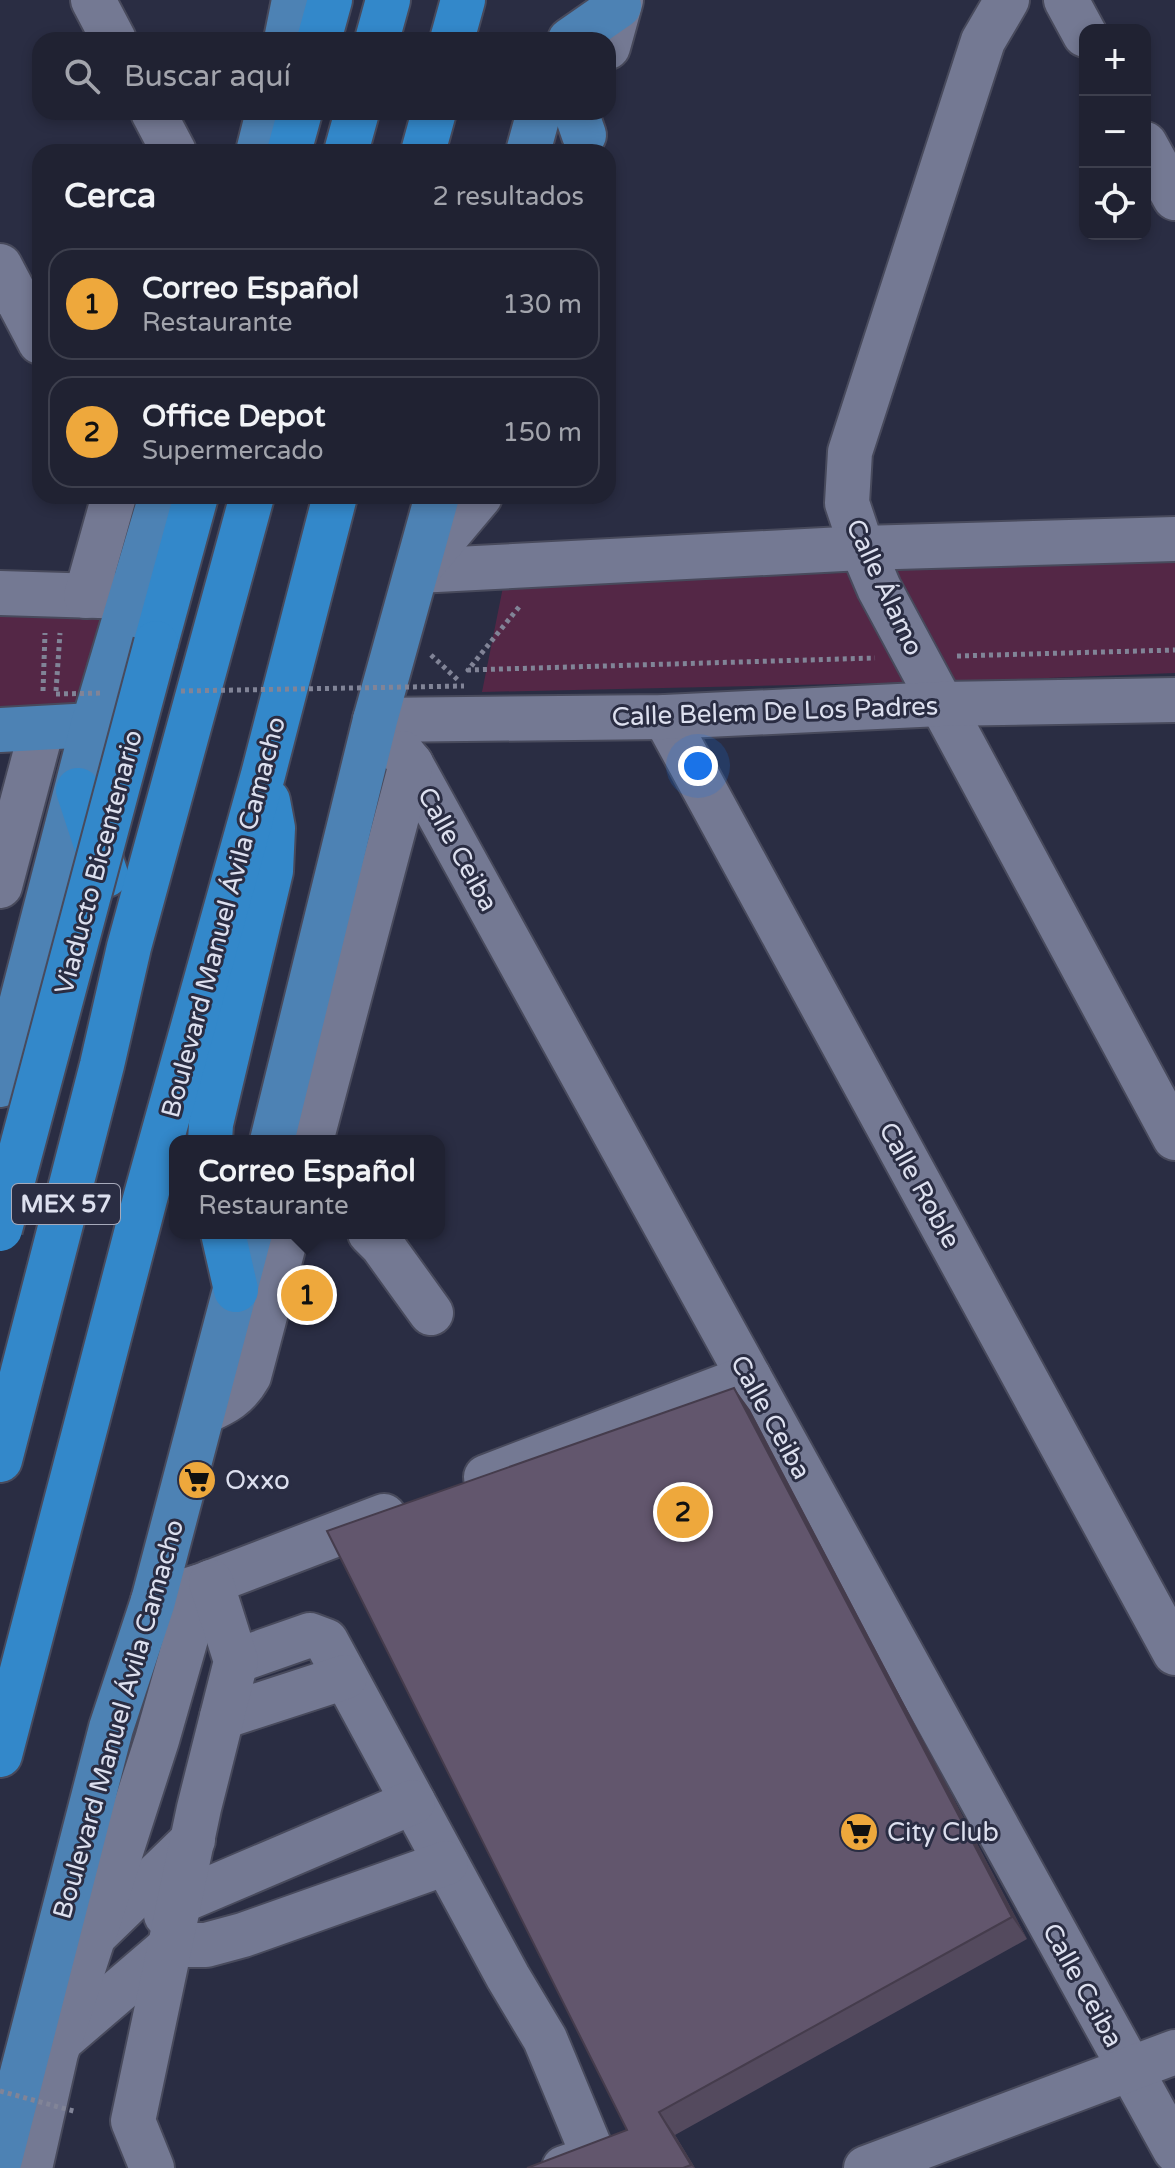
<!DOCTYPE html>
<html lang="es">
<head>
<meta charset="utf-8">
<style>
	:root { --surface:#202232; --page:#2d2f3e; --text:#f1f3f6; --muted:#a2a4ac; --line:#3d3f4d; --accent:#eea83c }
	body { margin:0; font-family:"Varela Round",sans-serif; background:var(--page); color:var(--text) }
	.controls { position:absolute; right:24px; top:24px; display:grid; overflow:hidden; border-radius:16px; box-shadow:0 4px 12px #0003 }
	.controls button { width:72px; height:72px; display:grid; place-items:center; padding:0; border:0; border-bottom:2px solid var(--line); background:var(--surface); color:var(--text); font:40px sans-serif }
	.you { position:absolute; left:698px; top:766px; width:28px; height:28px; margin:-20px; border:6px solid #fff; border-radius:50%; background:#1a73e8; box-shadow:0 0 0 12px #1a73e833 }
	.badge { display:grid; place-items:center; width:52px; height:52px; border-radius:50%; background:var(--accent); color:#111; font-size:26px; font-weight:700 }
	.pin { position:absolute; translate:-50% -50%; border:4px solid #fff; box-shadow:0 2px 8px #0006 }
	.popup { position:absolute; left:169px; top:1135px; width:276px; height:104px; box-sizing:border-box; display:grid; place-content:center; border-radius:16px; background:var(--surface); filter:drop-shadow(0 2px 6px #0005); font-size:26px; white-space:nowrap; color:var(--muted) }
	.popup b { font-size:30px; color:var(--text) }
	.popup::after { content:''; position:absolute; left:50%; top:100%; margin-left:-16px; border:16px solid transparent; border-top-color:var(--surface) }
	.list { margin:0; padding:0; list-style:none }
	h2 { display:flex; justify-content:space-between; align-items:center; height:104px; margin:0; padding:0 32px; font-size:34px }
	h2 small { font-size:26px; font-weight:400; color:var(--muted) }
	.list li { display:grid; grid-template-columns:52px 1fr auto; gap:24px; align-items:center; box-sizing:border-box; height:112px; margin:0 16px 16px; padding:0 16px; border:2px solid var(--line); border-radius:24px }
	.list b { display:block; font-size:30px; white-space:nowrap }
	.list p { margin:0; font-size:26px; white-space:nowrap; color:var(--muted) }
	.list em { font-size:26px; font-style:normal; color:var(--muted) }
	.icon { flex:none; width:44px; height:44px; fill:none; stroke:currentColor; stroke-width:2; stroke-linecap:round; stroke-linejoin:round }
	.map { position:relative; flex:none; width:1175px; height:2168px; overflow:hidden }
	.search { position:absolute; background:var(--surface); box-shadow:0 4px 12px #0003; left:32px; top:32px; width:584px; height:88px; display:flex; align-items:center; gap:20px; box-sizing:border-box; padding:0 28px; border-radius:24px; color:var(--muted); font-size:30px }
	.panel { position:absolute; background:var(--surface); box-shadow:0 4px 12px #0003; left:32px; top:144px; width:584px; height:360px; border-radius:24px }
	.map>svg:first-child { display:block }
</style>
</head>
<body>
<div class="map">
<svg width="1175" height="2168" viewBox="0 0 1175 2168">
	<rect width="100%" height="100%" fill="#2a2d43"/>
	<g fill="#542746">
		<path d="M1175,559V673L971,681L482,692L503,587Z"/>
		<path d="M139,571L93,725L0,728V578Z"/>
	</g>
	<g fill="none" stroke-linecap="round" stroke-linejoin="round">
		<g stroke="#484a5c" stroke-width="48">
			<g id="minor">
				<path d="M93,0L114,40"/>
				<path d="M1007,0L983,41L850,452L847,503L862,548L879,588L1175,1138"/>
				<path d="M1066,0L1085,35"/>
				<path d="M608,47L621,0"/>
				<path d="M153,112L174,152"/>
				<path d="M1145,144L1175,198"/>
				<path d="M0,266L40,342"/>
				<path d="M417,571L862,548L1175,539"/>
				<path d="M417,571L480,496"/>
				<path d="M0,593L132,597"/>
				<path d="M86,596L114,496"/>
				<path d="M665,717L1175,1653"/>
				<path d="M375,720L665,717L940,704L1175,700"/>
				<path d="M411,764L1175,2150"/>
				<path d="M0,886L42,728"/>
				<path d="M311,1141L411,764L402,753"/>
				<path d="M370,1233L382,1245L431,1313"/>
				<path d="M204,1412C224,1403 238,1396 249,1376L287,1233"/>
				<path d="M486,1477L749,1377"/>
				<path d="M153,1601L201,1586L384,1516"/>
				<path d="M236,1661L310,1635L326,1641L508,1977L545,2039L589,2145V2154L584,2161L564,2168"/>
				<path d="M222,1717L345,1677"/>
				<path d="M166,1915L181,1901L413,1802"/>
				<path d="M98,1932L193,1840"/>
				<path d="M60,2041L172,1945H206L243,1935L446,1863"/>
				<path d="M30,2168L56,2053L157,1740L201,1586"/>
				<path d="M152,2168L133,2121L199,1808L236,1661L211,1582"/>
				<path d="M866,2168L1175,2052"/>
			</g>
		</g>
		<g stroke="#484a5c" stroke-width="48">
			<g id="major">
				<path d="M286,40L294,0"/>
				<path d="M570,40L619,6"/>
				<path d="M576,112L584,135"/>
				<path d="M258,152L268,112"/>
				<path d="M528,152L539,112"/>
				<path d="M0,730L93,725"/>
				<path d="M0,1085L93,725L161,496"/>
				<path d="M272,1141L375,720L437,496"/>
				<path d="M0,2159L111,1728L153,1601L250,1233"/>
			</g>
		</g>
		<g stroke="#484a5c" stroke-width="48">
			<g id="highway">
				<path d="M319,40L330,0"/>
				<path d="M377,40L388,0"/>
				<path d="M452,40L463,0"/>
				<path d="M289,152L300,112"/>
				<path d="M346,152L357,112"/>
				<path d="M423,152L434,112"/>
				<path d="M156,643L196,496"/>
				<path d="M78,790L106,875"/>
				<path d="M210,1141L211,1124L271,871L273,828L268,801"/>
				<path d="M223,1233L236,1290"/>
				<path d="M0,1460L102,1065L129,947L252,496"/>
				<path d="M0,1755L145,1199L263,775L335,496"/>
			</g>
		</g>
		<g stroke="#818497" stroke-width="5" stroke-dasharray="4 4" stroke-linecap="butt">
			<path d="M519,607L468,670L875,658"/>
			<path d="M431,655L459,681"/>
			<path d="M957,656L1175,650"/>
			<path d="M43,691L45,633"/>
			<path d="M56,691L60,633"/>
		</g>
		<use href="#minor" stroke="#747993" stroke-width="44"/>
		<use href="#major" stroke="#4d82b4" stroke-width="44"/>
		<use href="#highway" stroke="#3388ca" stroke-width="44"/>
		<g stroke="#484a5c" stroke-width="48" stroke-linecap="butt">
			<path id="highway-bridge" d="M0,1229L156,643"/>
		</g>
		<g stroke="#818497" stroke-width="5" stroke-dasharray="4 4" stroke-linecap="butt">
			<path d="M181,691L464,686"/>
			<path d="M56,694L103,693"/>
			<path d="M0,2091L77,2112"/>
		</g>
		<use href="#highway-bridge" stroke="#3388ca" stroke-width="44"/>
	</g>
	<path fill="#544a5e" d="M734,1388L750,1410L1027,1939L675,2135L695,2168H527L627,2130Z"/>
	<g fill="#453c4c">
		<path d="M734,1388L750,1410L1027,1939L1012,1917Z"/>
		<path d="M659,2112L675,2135L695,2168H694L691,2165Z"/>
	</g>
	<path fill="#62566d" stroke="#453c4c" stroke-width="2" d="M734,1388L1012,1917L659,2112L691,2165L683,2168H527L627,2130L327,1531Z"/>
	<defs>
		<g id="supermarket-disc" transform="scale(2)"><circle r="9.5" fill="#eea83c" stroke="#2a2d43"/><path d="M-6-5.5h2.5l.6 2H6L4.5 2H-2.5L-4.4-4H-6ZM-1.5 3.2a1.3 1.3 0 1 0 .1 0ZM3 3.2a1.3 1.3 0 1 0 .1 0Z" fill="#111"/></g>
	</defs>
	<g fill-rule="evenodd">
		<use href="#supermarket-disc" x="197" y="1480"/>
		<use href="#supermarket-disc" x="859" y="1832"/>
	</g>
	<g text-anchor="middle" stroke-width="6" stroke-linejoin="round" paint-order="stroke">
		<rect fill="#2a2d43" stroke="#a7aabb" stroke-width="2" x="12" y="1184" width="108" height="40" rx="6"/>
		<g font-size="24" font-weight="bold" fill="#dde0ef">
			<text x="66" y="1212">MEX 57</text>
		</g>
		<g font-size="26" fill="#dde0ef" stroke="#2a2d43">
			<text transform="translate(885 587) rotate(65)" y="9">Calle Álamo</text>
			<text transform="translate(775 711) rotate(-2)" y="9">Calle Belem De Los Padres</text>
			<text transform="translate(458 849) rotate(61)" y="9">Calle Ceiba</text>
			<text transform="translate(98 862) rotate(-75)" y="9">Viaducto Bicentenario</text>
			<text transform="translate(223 917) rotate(-75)" y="9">Boulevard Manuel Ávila Camacho</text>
			<text transform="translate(920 1185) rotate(61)" y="9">Calle Roble</text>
			<text transform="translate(771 1417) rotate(61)" y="9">Calle Ceiba</text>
			<text transform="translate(118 1719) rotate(-74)" y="9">Boulevard Manuel Ávila Camacho</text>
			<text transform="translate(1083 1985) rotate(61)" y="9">Calle Ceiba</text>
		</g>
		<g font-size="26" fill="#dde0ef" stroke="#2a2d43" text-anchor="start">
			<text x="225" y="1489">Oxxo</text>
			<text x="887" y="1841">City Club</text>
		</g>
	</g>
</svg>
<div class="controls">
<button>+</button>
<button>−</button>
<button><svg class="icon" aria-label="locate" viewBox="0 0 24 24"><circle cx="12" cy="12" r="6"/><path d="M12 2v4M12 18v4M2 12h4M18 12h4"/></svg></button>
</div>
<div class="you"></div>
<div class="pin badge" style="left:307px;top:1295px">1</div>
<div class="popup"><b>Correo Español</b>Restaurante</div>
<div class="pin badge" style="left:683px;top:1512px">2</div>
<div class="search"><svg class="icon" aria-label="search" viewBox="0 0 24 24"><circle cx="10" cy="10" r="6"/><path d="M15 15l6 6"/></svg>Buscar aquí</div>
<section class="panel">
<h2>Cerca<small>2 resultados</small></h2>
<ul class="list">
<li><span class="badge">1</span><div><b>Correo Español</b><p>Restaurante</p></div><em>130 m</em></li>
<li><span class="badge">2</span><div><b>Office Depot</b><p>Supermercado</p></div><em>150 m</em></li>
</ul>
</section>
</div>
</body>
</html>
